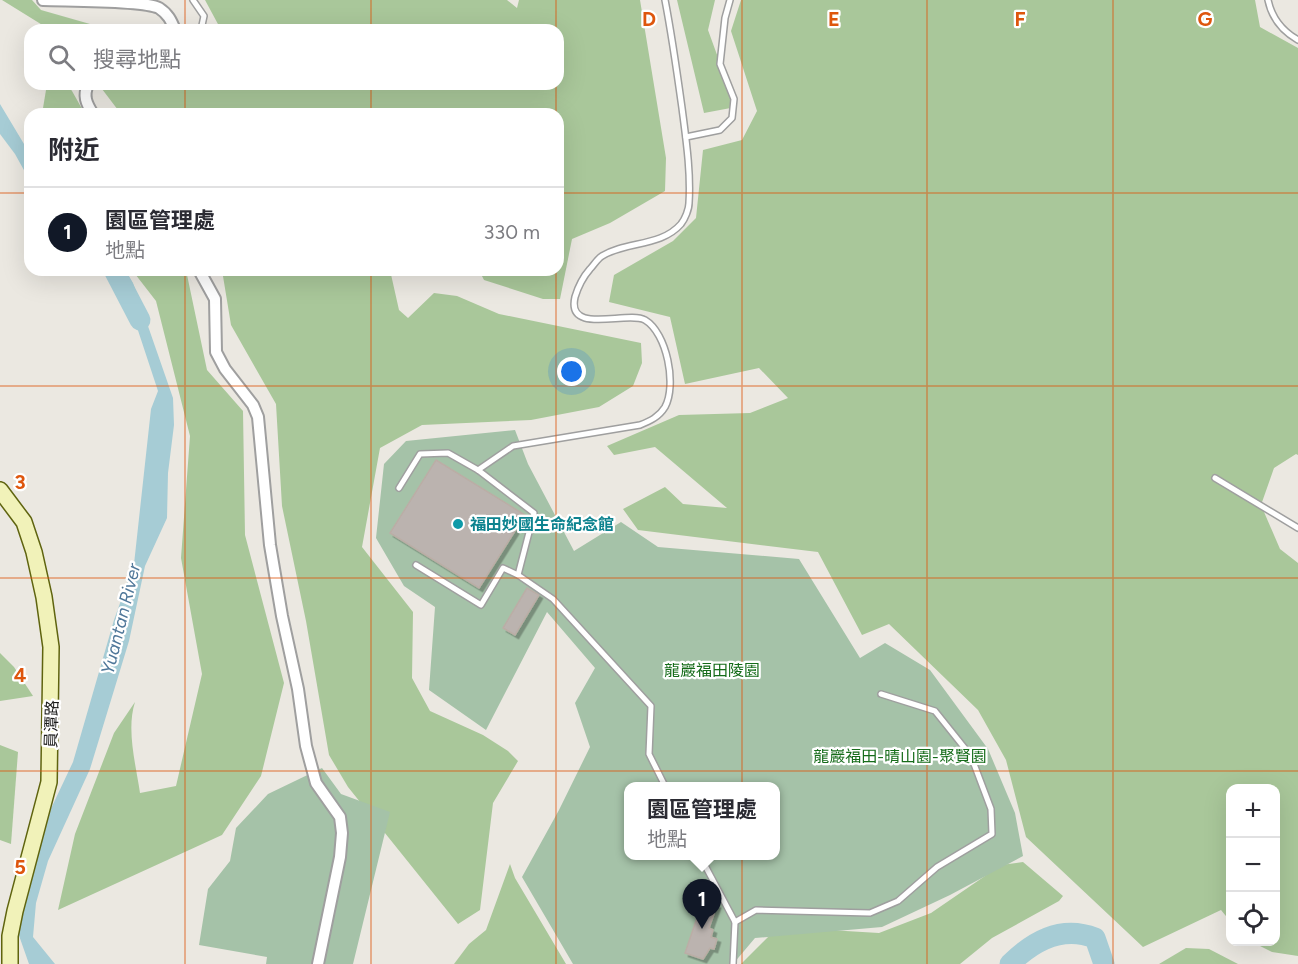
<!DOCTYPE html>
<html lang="zh-TW">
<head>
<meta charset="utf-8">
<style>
	:root { --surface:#fff; --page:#f7f7f7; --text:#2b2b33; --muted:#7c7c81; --line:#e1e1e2; --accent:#111827 }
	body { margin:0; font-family:Figtree,"Noto Sans TC",sans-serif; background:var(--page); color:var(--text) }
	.controls { position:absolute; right:18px; bottom:18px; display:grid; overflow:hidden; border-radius:12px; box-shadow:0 6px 24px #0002 }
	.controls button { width:54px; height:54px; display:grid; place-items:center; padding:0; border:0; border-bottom:2px solid var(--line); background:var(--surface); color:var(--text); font:30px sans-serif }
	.you { position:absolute; left:572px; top:372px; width:21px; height:21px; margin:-15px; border:4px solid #fff; border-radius:50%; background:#1a73e8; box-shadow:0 0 0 9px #1a73e833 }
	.badge { display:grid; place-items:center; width:39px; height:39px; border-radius:50%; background:var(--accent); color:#fff; font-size:20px; font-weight:700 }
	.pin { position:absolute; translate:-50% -50px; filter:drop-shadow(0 2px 3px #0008) }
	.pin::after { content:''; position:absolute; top:32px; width:21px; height:18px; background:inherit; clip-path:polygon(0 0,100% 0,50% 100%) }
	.popup { position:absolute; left:624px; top:782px; width:156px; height:78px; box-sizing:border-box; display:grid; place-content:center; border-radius:12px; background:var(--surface); filter:drop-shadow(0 2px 4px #0005); font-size:20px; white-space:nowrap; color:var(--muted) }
	.popup b { font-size:22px; color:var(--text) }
	.popup::after { content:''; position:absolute; left:50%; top:100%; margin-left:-12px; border:12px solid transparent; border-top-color:var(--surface) }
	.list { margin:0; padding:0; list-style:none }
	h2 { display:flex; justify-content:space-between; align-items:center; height:78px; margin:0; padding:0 24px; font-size:26px }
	h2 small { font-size:20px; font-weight:400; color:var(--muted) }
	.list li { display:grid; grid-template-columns:39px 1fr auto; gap:18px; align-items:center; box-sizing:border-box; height:90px; padding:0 24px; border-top:2px solid var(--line) }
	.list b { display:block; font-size:22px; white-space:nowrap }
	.list p { margin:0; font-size:20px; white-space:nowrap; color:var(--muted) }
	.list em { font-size:20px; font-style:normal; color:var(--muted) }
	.icon { flex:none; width:33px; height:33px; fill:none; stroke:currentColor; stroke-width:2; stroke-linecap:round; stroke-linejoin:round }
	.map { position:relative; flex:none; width:1298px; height:964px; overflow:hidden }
	.search { position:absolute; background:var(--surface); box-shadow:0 6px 24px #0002; left:24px; top:24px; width:540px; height:66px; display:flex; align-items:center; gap:15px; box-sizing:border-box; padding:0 21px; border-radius:18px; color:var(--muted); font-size:22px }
	.panel { position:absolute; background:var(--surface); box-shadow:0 6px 24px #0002; left:24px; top:108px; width:540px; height:168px; border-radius:18px }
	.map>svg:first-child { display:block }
</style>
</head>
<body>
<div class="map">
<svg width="1298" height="964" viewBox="0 0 1298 964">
	<defs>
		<filter id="shadow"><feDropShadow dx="3.5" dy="3.5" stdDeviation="0" flood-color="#0004"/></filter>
	</defs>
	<rect width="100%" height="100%" fill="#ebe8e1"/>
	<g fill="#a9c79a">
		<path d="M2,0H32L41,10L104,28L103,30H44V26Z"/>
		<path d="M205,0H507L517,8L519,0H640L666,158L665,191L610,223L572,239L560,299H543L484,280L479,270H558V114H121L102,89L107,84H558V30H217L219,26Z"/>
		<path d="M677,0H715L708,30L736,107L704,113Z"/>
		<path d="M741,0H1255L1260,27L1298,48V455L1296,454L1274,468L1261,505L1280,549L1298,563V956L1272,952L1252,942H1276V788H1230V921L1221,910L1143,947L1026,837L1006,760L978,710L889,624L862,635L818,552L638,530L623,509L665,487L683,504L727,508L655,447L614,455L607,446L679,415L750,413L788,398L759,368L685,384L670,317L609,302L614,275L673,241L696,218L703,150L742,140L757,111L731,31Z"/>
		<path d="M47,84H68L85,114H42Z"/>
		<path d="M132,270H186L207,370L243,411L245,535L284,683L261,776L222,835L58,910L75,834L114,733L135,702C126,730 136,765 140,793L176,786L202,674L181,558L190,436L156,301Z"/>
		<path d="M222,270H390L399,310L408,318L434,293L457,296L499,314L641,343L642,363L633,386L599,407L531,420L422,425L380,448L362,547L413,612L412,678L430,711L483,735L508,751L518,761L493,803L480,910L458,924L348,787L329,755L306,621L282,506L276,404L231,325Z"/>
		<path d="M0,653L14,667L33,696L0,701Z"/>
		<path d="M0,745L18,752L11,844L0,840Z"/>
		<path d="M1023,862L1063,896L1059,901L992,938L960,964H741L773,932L829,930L879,933L931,913L1001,865Z"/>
		<path d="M510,864L515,878L566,964H454L469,944L486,930Z"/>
		<path d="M1186,948L1209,949L1238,964H1159Z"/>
	</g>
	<g fill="#a5c2a8" fill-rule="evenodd">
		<path d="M515,430L528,464L574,551L621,522L658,547L799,559L860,658L885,643L930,670L988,749L1015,813L1023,856L950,895L882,927L755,938L733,964H573L522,877L559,810L590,747L575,703L595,668L547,612L486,730L429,690L435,607L404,586L376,538L384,464L406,441ZM628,786H776V856H628Z"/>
		<path d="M322,768L341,794L390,812L353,964H266L267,957L199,945L208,889L230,861L236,828L268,794Z"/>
	</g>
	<g fill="#a6ccd5">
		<path d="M0,104L30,154V181L15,154L0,134Z"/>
		<path d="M107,270H125L133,283L173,398L174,425L168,473L167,518L145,566L129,641L90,769L48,861L36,903L33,937L55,964H29L16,927L34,871L47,817L73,762L114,620L134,564L151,409L158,391L123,285Z"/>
	</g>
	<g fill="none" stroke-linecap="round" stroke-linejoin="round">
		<g stroke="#a6ccd5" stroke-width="21">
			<path d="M114,270L140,320"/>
			<path d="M1010,964C1033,941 1062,925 1095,938L1104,964"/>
		</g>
	</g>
	<g fill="#bbb3af" stroke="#bbaea6" stroke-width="1.5" filter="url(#shadow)">
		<path d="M436,460L525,515L479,588L390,533Z"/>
		<path d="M527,588L539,595L515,635L503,628Z"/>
		<path d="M703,900L717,905L709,928L713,930L711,937L717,939L714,949L710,948L703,959L685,953Z"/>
	</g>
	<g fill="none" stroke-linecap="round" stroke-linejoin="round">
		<g stroke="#9f9f9f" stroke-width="8">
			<g id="lane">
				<path d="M193,0L204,16L201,30"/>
				<path d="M1268,0C1272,19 1282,31 1298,40"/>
				<path d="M686,137L720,130L732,118L734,99L720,64L725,18L730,0"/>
				<path d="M478,470L513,446L640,425C650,421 659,417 665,407C677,385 667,333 645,320C628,310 566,336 575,297C578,287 583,277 590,269C594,265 597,259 602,256C626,241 661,247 681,224C685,219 689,209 689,203C691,172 686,139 682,108C677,72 672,36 665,0"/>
				<path d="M1215,478L1298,528"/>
				<path d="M399,488L420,454L448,453L478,470L534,513L518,575L553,599L651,706L649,754L665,786"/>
				<path d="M416,565L481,605L503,568L518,575"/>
				<path d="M700,856L735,922L733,964"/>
				<path d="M735,922L756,910L870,913L898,901L937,867L992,834L991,809L971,756L935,711L881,694"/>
			</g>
		</g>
		<g stroke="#9f9f9f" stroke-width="14">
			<g id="street">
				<path d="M43,0C67,1 142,0 159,8C168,14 171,20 175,30"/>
				<path d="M88,84C83,96 86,103 93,114"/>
				<path d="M199,270L215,299L216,352L225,369L253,405L258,417L270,545L282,616L298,689L306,746L316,783L340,817L342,833L340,857L318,964"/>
			</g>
		</g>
		<g stroke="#5f640f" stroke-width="18">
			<path id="secondary" d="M0,490L24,522L34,552L44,597L51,647L49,782L15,911L10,936V964"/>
		</g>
		<use href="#lane" stroke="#fff" stroke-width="5"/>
		<use href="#street" stroke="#fff" stroke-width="10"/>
		<use href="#secondary" stroke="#f1f2b9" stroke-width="15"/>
	</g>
	<path fill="none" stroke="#de560d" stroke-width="1.5" stroke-opacity="0.55" d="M185,0V30M371,0V30M556,0V30M742,0V964M927,0V964M1113,0V964M185,84V114M371,84V114M556,84V114M0,193H30M558,193H1298M185,270V964M371,270V964M556,270V964M0,386H1298M0,578H1298M0,771H1298"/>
	<circle fill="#0f9aa8" stroke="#fff" stroke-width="2" cx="458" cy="524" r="6"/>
	<g text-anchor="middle" stroke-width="4.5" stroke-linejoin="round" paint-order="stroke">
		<g font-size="16" font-weight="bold" fill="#0d838f" stroke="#fff" text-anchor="start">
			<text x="470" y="530">福田妙國生命紀念館</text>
		</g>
		<g font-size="16" fill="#166c1a" stroke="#fff">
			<text x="712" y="676">龍巖福田陵園</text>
			<text x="900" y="762">龍巖福田-晴山園-聚賢園</text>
		</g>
		<g font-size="16" fill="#1b1b1b" stroke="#fff">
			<text transform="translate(51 724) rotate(-88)" y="6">員潭路</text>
		</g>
		<g font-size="18" font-style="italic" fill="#4f7799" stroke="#fff">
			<text transform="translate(121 619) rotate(-76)" y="6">Yuantan River</text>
		</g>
	</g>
	<g font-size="20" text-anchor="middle" font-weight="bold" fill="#de560d" stroke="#fff" stroke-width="4.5" stroke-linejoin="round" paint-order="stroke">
		<text x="649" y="26">D</text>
		<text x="834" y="26">E</text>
		<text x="1020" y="26">F</text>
		<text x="1205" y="26">G</text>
		<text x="20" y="489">3</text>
		<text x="20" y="682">4</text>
		<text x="20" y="874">5</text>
	</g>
</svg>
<div class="controls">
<button>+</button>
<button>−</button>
<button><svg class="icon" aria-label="locate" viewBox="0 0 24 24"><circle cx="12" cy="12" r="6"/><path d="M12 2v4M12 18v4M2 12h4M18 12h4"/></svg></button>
</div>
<div class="you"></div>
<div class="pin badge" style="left:702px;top:929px">1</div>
<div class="popup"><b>園區管理處</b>地點</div>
<div class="search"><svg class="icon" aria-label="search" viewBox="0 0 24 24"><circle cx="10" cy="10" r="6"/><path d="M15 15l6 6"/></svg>搜尋地點</div>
<section class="panel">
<h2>附近<small></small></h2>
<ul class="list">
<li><span class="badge">1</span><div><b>園區管理處</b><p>地點</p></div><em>330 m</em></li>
</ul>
</section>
</div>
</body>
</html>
